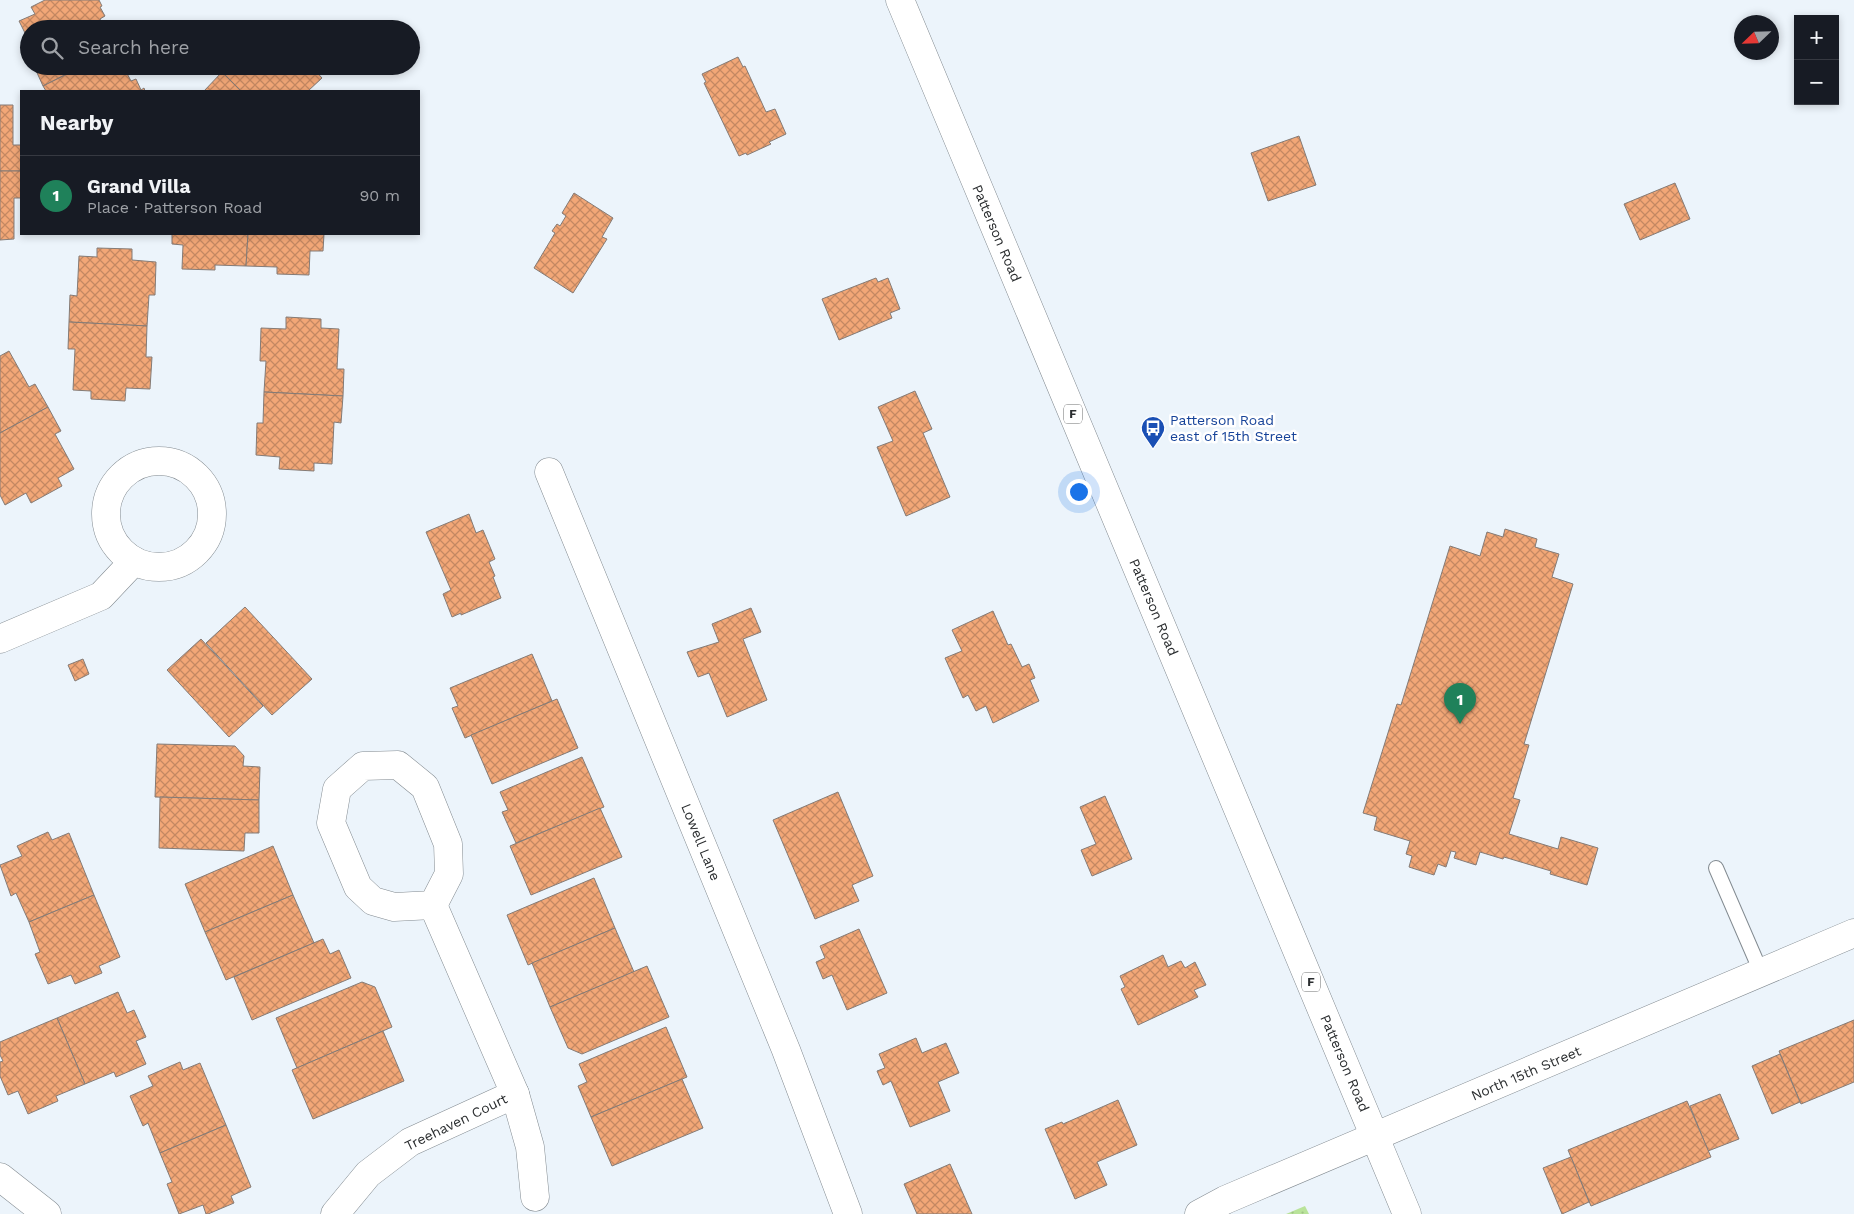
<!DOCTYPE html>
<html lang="en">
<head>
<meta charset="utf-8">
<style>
	:root { --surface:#171b24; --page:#242831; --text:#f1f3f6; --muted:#9ea1a6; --line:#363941; --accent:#1f815a }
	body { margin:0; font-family:"Work Sans",sans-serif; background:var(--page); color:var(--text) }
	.controls { position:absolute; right:15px; top:15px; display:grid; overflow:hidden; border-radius:0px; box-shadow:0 2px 8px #0003 }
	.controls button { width:45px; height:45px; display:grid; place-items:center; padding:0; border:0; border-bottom:1px solid var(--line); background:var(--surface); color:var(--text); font:25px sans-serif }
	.compass { position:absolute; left:1734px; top:15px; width:45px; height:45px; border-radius:50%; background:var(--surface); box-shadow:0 2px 8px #0003; rotate:247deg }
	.you { position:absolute; left:1078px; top:491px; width:18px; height:18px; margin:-12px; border:4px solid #fff; border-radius:50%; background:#1a73e8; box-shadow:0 0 0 8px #1a73e833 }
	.badge { display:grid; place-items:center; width:32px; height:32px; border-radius:50%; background:var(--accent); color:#fff; font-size:16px; font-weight:700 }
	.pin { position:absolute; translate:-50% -41px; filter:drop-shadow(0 1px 2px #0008) }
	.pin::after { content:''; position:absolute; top:26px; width:18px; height:15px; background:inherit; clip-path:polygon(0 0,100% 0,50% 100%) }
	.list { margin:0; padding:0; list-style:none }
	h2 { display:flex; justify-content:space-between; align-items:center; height:65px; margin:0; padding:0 20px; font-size:21px }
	h2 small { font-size:16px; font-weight:400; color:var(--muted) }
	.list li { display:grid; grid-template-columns:32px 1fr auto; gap:15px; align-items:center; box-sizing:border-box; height:80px; padding:0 20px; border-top:1px solid var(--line) }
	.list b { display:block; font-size:19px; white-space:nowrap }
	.list p { margin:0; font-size:16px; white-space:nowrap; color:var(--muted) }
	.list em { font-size:16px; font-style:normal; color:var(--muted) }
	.icon { flex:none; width:28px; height:28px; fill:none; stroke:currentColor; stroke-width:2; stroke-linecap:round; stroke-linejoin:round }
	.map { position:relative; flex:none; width:1854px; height:1214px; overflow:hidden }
	.search { position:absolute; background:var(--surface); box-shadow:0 2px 8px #0003; left:20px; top:20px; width:400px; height:55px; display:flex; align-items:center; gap:12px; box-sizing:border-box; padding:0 18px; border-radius:28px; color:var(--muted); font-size:19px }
	.panel { position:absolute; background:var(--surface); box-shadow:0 2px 8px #0003; left:20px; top:90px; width:400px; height:145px; border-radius:0px }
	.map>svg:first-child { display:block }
</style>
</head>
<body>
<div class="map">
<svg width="1854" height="1214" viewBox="0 0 1854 1214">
	<defs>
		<pattern id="grass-dots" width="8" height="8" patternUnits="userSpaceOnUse" patternTransform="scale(1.25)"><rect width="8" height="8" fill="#b9e39a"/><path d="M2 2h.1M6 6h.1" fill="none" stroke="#9fc385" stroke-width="1.8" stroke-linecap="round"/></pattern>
		<pattern id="building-cross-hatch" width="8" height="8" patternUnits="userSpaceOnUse" patternTransform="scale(1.25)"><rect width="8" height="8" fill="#f2a777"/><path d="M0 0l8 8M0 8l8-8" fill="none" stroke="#c48862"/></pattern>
	</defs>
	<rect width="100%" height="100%" fill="#ecf4fb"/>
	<path fill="url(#grass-dots)" d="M1305,1206L1309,1214H1286Z"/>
	<g fill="url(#building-cross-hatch)" stroke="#847b76">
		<path d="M45,0H99L102,6L100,7L105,16L100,19L105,29H29V41L19,21L35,14L31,7Z"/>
		<path d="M265,21L272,29H258Z"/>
		<path d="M738,57L743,67L745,66L766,112L775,109L786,134L769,142L771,144L747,155L746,153L739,156L704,83L706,82L702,74Z"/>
		<path d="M34,66H83L43,86Z"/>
		<path d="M83,66H123L131,81L136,79L141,90L144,88L145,91H46L43,86Z"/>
		<path d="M229,66H311L322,78L308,91H241L222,72Z"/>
		<path d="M222,72L241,91H204Z"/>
		<path d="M0,105H13V145H21V171H0Z"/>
		<path d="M1299,136L1316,185L1268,201L1251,153Z"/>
		<path d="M0,171H21V198H14V239L0,240Z"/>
		<path d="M1675,183L1690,219L1640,240L1624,204Z"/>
		<path d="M574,193L613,218L602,237L607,239L573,293L534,268L555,233L552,231L557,224L560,226L566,216L562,213Z"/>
		<path d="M172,234H248L246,266L215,265V270L182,269L183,245L172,244Z"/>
		<path d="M248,234H324L323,251H310L309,275L277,274V267L246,266Z"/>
		<path d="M97,248L132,249V260L156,262L155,295H149L147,326L69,322L70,295L77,296L79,256L97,257Z"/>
		<path d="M876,278L878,282L888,278L900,309L890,313L892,318L839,340L822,299Z"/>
		<path d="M286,317L321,319V328L339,329L337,369H344L343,396L264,392L266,361H260L261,328L286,329Z"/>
		<path d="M69,322L147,326L146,357H152L150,389L126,388L125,401L91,399V391L73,390L75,349H68Z"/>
		<path d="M9,351L29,387L35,384L48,407L0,433V356Z"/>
		<path d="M915,391L932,429L923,433L950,497L906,516L877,447L893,441L878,407Z"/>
		<path d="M264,392L343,396L341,423L334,422L332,464L314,463V471L279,469L280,457L256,455L257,423H263Z"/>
		<path d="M48,407L61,431L55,434L74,469L58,478L62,486L31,503L26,493L5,505L0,495V433Z"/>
		<path d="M469,514L476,533L483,530L495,559L489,562L495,576L493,577L501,598L461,615V613L452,617L443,594L451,590L426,532Z"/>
		<path d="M1505,529L1537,539L1535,547L1559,554L1552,577L1573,584L1524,744L1529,745L1513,798L1520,800L1509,834L1558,849L1561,837L1598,848L1587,885L1550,874L1551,871L1504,857L1503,859L1480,852L1476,865L1454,858L1456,852L1451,851L1446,867L1438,864L1434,875L1409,867L1412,856L1406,854L1410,841L1374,830L1377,817L1363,813L1397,704L1401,705L1450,546L1480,556L1487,532L1503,537Z"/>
		<path d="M245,607L312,679L272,715L206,643Z"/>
		<path d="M751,608L761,632L743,639L767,700L727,717L709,673L698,677L687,652L719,642L712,624Z"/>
		<path d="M993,611L1008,645L1011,644L1022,667L1029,664L1035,678L1030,680L1039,701L993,723L986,706L976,711L968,695L963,698L945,658L962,651L952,630Z"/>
		<path d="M201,639L263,706L229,737L167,670Z"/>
		<path d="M532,654L552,701L465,738L452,708L458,706L450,688Z"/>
		<path d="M83,659L89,674L75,681L68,665Z"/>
		<path d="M557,699L578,748L492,784L471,735Z"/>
		<path d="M157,744L235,746L244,756L243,766L260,767L259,800L155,797Z"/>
		<path d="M582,757L604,807L516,843L502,812L508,810L500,792Z"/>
		<path d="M838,792L873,876L852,885L859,901L815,919L773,820Z"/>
		<path d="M1105,796L1132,859L1092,876L1081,850L1096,844L1080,807Z"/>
		<path d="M160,797L259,800V833H245L244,851L159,848Z"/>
		<path d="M600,808L622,857L531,895L510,846Z"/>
		<path d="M48,832L52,840L69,833L94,895L29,922L16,893L11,896L0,865L22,856L17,846Z"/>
		<path d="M273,846L293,895L205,932L185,884Z"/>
		<path d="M594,878L615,928L528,965L507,915Z"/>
		<path d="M94,895L120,957L99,966L102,973L75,984L71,975L48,984L35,954L40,952L29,922Z"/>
		<path d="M293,895L314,943L226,980L205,932Z"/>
		<path d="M615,928L634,972L550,1007L532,963Z"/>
		<path d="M859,929L887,993L847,1010L832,975L823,979L816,962L825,958L820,946Z"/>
		<path d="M323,939L330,954L339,950L351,978L252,1020L234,977Z"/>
		<path d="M1163,955L1168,967L1181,961L1185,968L1195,962L1206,985L1194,990L1198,997L1138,1025L1121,989L1125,987L1120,976Z"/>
		<path d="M647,966L669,1017L582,1054L568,1048L550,1007Z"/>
		<path d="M362,982L375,987L392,1027L297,1068L276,1018Z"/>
		<path d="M118,992L127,1013L134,1010L146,1037L136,1041L146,1064L116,1077L114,1072L85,1084L57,1018Z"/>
		<path d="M57,1018L85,1084L56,1096L58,1101L28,1114L18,1091L8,1095L0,1076V1062L3,1061L0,1055V1042Z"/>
		<path d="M1854,1020V1082L1801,1104L1779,1051Z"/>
		<path d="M666,1027L687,1077L591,1117L578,1086L587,1082L579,1064Z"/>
		<path d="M383,1031L404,1081L313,1119L292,1070Z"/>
		<path d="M916,1038L922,1053L946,1043L959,1073L938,1082L950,1111L910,1127L891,1081L883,1085L877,1071L885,1068L879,1054Z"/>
		<path d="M1780,1054L1800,1102L1772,1114L1752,1066Z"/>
		<path d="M180,1062L183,1070L200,1063L226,1125L160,1153L148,1123L143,1126L130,1096L153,1086L148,1076Z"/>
		<path d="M682,1079L703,1128L612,1166L591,1117Z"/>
		<path d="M1720,1094L1739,1139L1708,1151L1690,1106Z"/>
		<path d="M1118,1100L1137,1145L1097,1162L1107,1185L1075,1199L1045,1129L1062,1122L1063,1124Z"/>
		<path d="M1687,1101L1711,1157L1591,1206L1568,1150Z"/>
		<path d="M226,1125L251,1187L231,1196L234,1203L208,1214H206L203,1205L179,1214L167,1184L172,1182L160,1153Z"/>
		<path d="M1571,1157L1589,1202L1562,1214L1543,1168Z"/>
		<path d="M950,1164L972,1214H917L904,1184Z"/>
	</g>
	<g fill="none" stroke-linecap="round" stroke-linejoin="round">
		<g stroke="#838b91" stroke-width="16">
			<path id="lane" d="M1716,868L1761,972"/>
		</g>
		<g stroke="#838b91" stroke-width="29">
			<g id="street">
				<circle cx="159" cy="514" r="53"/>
				<path d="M549,472L786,1050L848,1214"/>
				<path d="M0,639L101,596L134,561"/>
				<path d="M398,765L425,787L448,844L449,874L433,905L394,907L373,901L358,887L331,823L337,789L363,766Z"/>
				<path d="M433,905L515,1094L530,1147L535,1197"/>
				<path d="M0,1177L47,1214"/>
				<path d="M335,1214L368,1174L410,1142L515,1094"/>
			</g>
		</g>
		<g stroke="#838b91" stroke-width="29">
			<path id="secondary" d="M1199,1214L1225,1200L1854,933"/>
		</g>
		<g stroke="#838b91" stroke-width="29">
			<path id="primary" d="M900,0L1407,1214"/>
		</g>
		<use href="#lane" stroke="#fff" stroke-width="14"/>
		<use href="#street" stroke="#fff" stroke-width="28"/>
		<use href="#secondary" stroke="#fff" stroke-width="28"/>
		<use href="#primary" stroke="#fff" stroke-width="28"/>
	</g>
	<defs>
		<g id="bus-pin" transform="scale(1.25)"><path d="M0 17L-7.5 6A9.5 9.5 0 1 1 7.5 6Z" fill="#1a4fb4" stroke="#fff"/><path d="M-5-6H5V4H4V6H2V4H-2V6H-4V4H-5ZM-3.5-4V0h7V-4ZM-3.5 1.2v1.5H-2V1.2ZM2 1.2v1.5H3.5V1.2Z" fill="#fff"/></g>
	</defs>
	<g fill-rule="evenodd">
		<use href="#bus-pin" x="1153" y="428"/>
	</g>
	<g text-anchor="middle" stroke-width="5" stroke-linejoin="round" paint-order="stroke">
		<g fill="#fff" stroke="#6a6c6d" stroke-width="1">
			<rect x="1064" y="404.5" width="18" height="19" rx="4"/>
			<rect x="1302" y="972.5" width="18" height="19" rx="4"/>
		</g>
		<g font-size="12" font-weight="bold" fill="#2a2d2f">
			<text x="1073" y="418">F</text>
			<text x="1311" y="986">F</text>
		</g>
		<g font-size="14" fill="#2a2d2f" stroke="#fff">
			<text transform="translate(997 233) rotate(67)" y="5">Patterson Road</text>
			<text transform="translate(1154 607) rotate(67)" y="5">Patterson Road</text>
			<text transform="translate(701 842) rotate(68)" y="5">Lowell Lane</text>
			<text transform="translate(1345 1063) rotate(67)" y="5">Patterson Road</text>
			<text transform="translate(1526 1073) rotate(-23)" y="5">North 15th Street</text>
			<text transform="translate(456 1122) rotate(-26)" y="5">Treehaven Court</text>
		</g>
		<g font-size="14" fill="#164399" stroke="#fff" text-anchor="start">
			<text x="1170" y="425">Patterson Road<tspan x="1170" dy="16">east of 15th Street</tspan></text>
		</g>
	</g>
</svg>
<div class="controls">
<button>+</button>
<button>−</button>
</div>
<svg class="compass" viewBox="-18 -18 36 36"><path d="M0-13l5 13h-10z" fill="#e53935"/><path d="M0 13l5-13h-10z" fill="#9ea1a6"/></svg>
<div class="you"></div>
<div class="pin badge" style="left:1460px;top:724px">1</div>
<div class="search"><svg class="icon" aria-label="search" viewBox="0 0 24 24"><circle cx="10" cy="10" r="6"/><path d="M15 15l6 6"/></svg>Search here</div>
<section class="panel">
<h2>Nearby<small></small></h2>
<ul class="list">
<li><span class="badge">1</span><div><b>Grand Villa</b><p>Place · Patterson Road</p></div><em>90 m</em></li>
</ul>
</section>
</div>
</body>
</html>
